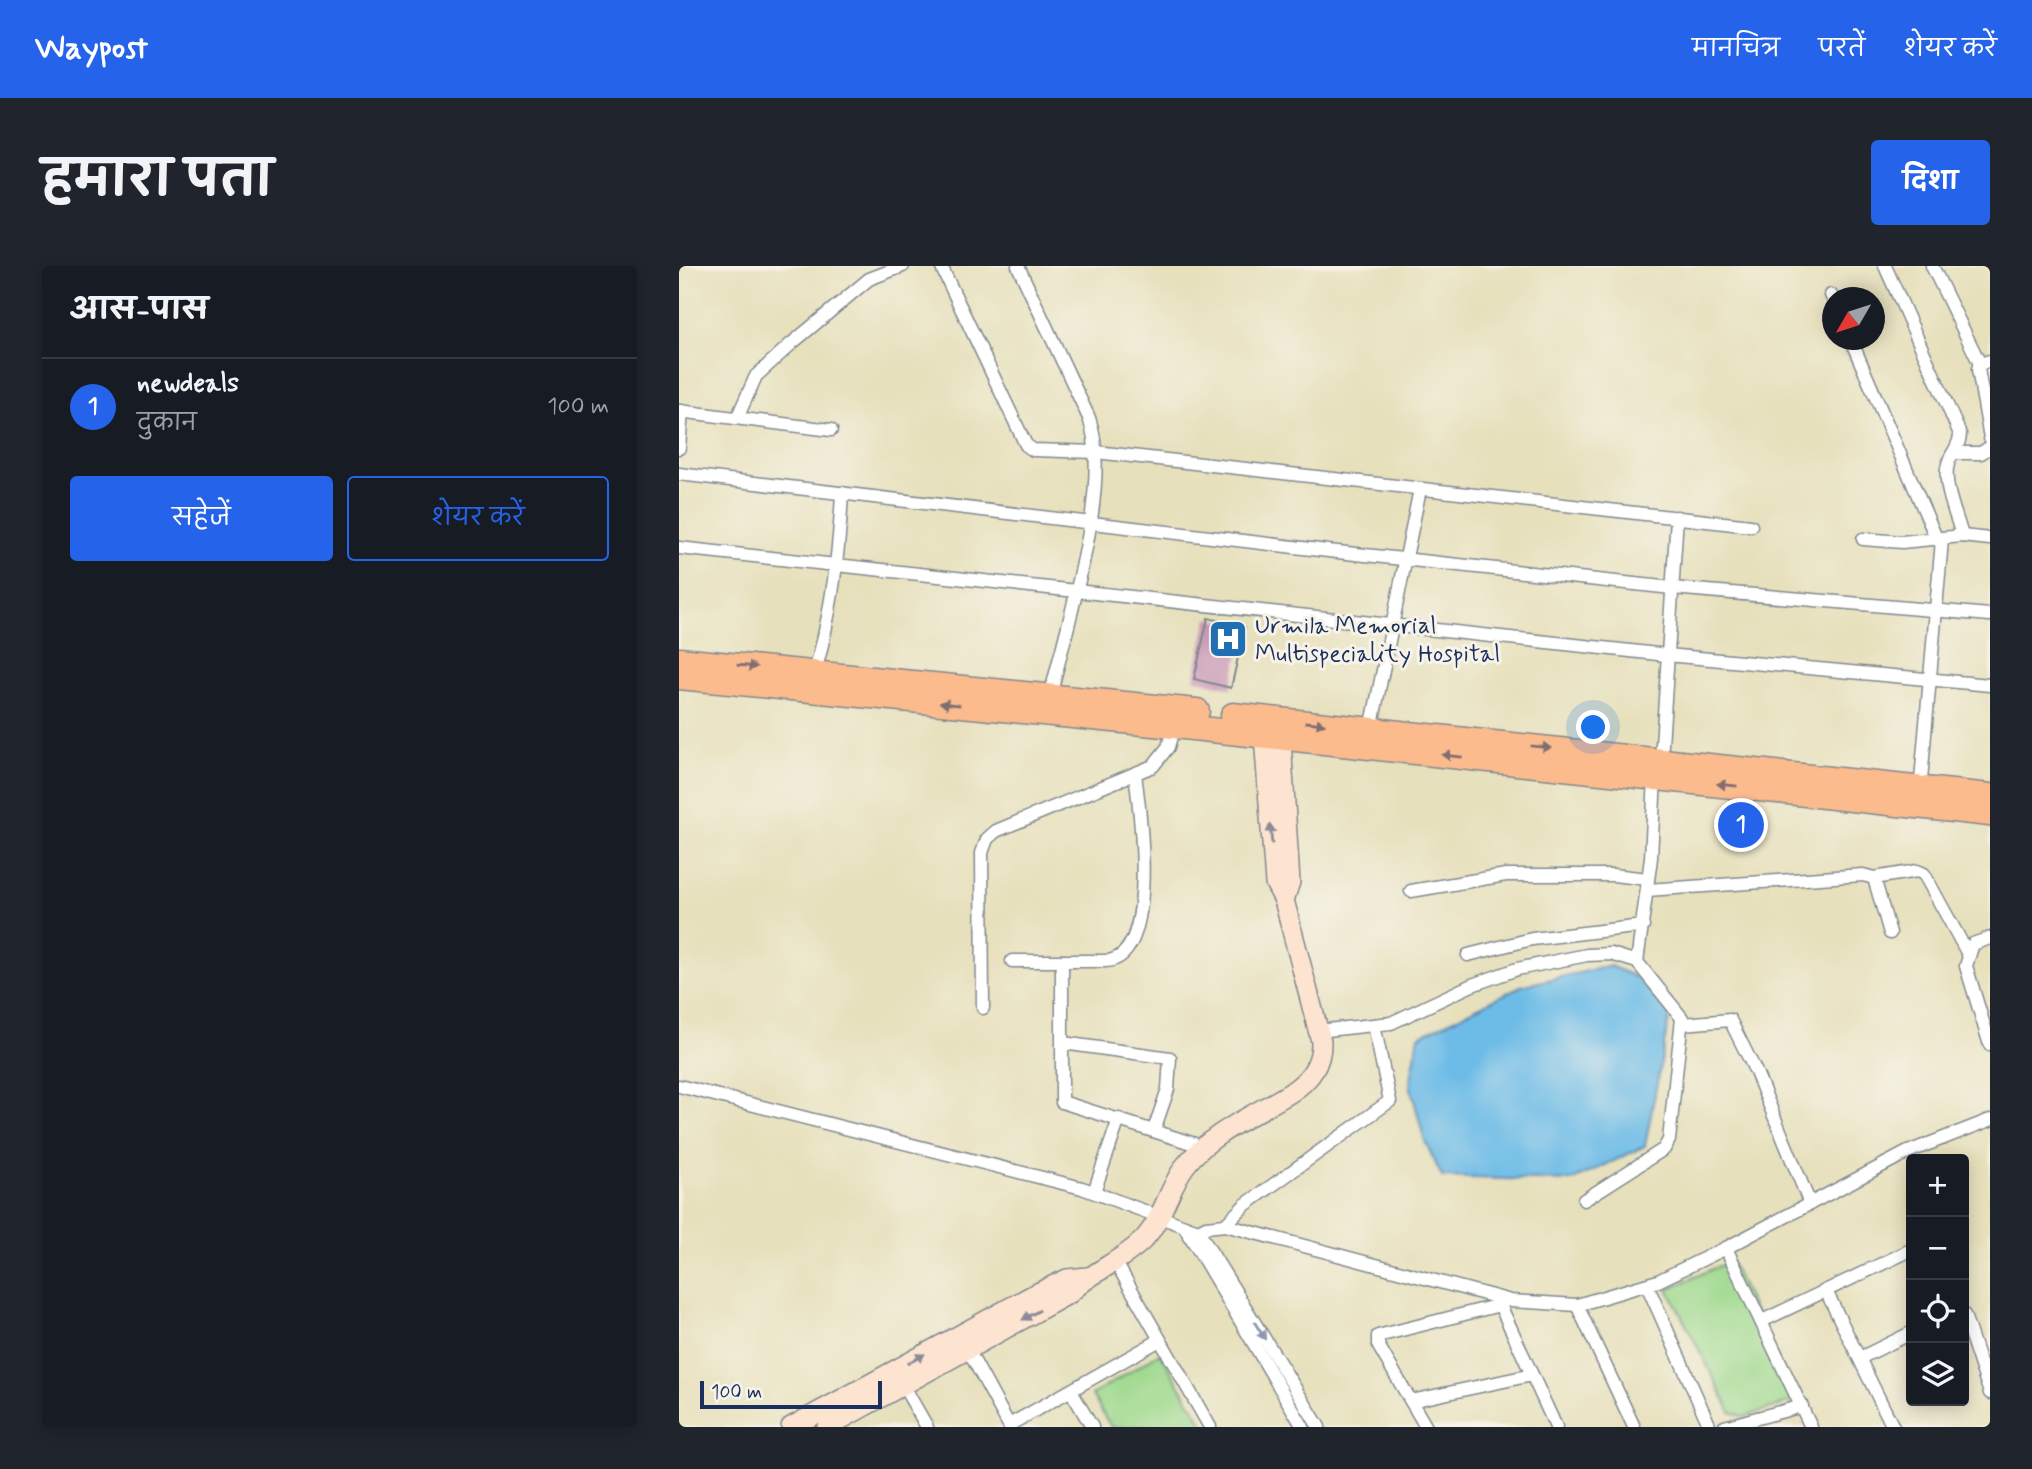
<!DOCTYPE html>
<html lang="hi">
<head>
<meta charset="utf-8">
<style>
	:root { --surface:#171b24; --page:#20242c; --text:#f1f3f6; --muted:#9ea1a6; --line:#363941; --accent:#2563eb }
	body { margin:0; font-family:Mynerve,"Playpen Sans Deva",sans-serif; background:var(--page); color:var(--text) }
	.controls { position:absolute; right:21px; bottom:21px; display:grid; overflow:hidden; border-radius:7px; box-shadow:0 4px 18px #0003 }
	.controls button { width:63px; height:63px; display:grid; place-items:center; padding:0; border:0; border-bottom:2px solid var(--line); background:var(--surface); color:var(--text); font:35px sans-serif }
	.compass { position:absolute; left:1143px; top:21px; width:63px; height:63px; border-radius:50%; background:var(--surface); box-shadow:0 4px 18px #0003; rotate:231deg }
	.scale { position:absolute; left:21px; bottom:18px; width:182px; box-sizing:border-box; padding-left:7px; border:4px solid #1b2f5e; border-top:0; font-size:19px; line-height:24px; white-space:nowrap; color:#1b2f5e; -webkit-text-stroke:5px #f7f3e8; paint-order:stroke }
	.you { position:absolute; left:915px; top:462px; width:24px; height:24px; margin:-18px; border:5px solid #fff; border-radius:50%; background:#1a73e8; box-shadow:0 0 0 10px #1a73e833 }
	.badge { display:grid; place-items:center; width:46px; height:46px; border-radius:50%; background:var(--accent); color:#fff; font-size:23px; font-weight:700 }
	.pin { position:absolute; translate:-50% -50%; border:4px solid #fff; box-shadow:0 2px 7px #0006 }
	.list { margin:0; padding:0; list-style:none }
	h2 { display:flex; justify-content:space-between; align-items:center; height:91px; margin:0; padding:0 28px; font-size:30px }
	h2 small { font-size:23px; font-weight:400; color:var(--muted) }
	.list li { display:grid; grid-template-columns:46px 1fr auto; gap:21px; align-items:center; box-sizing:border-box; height:98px; padding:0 28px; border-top:2px solid var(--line) }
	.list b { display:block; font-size:26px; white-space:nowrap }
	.list p { margin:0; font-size:23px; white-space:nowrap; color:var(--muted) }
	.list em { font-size:23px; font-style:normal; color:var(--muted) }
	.actions { display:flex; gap:14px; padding:21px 28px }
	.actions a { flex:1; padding:16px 0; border:2px solid var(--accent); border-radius:7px; text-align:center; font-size:24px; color:var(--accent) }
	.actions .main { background:var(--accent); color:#fff }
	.icon { flex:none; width:38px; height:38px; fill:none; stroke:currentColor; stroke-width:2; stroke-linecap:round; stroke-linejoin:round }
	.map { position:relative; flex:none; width:1311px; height:1161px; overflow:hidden; border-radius:7px }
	header { display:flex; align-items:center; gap:42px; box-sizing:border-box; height:98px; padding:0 35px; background:var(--accent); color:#fff }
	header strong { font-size:33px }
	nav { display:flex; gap:38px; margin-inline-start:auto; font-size:24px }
	.intro { display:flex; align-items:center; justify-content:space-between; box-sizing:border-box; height:168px; padding:0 42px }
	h1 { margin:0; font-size:49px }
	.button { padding:18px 32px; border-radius:7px; background:var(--accent); color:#fff; font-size:24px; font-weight:700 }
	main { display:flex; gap:42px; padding:0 42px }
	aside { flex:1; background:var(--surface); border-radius:7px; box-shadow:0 4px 18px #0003 }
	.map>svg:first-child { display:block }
</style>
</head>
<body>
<header>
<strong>Waypost</strong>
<nav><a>मानचित्र</a><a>परतें</a><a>शेयर करें</a></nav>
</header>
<div class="intro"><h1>हमारा पता</h1><a class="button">दिशा</a></div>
<main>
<aside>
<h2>आस-पास<small></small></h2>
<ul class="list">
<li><span class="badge">1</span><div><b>newdeals</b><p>दुकान</p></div><em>100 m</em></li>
</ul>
<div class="actions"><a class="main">सहेजें</a><a>शेयर करें</a></div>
</aside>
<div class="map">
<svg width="1311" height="1161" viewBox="0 0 1311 1161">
	<rect width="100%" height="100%" fill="#f7f3e8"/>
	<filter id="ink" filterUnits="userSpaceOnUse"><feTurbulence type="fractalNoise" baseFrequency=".0143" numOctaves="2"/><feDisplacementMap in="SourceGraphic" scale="14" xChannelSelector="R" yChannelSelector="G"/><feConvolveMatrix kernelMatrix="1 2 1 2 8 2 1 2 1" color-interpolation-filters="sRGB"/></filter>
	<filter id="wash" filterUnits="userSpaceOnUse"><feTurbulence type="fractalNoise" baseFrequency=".00686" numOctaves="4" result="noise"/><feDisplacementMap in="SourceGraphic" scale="28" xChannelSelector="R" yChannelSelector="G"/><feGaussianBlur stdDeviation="1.57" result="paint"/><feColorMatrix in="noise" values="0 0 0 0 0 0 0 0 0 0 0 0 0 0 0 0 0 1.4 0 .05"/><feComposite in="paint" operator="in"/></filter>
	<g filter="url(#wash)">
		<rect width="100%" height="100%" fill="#e7e0bc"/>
		<g fill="#9ed98d" stroke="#5c8476" stroke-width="2">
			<path d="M1051,995L1118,1134L1065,1151L1052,1146L989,1023Z"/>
			<path d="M481,1087L526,1161H432L413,1129Z"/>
		</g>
		<path fill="#6dbce7" stroke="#4476a2" stroke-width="2" d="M931,700L977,720L992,742L966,880L893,915L763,911L745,873L731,818L740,770L842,720Z"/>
		<g id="blocks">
			<path fill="#c796b6" d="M529,352L566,361L552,422L515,413Z"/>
		</g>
	</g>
	<g filter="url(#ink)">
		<use href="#blocks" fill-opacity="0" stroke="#81888d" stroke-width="2"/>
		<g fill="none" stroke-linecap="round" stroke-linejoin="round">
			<g stroke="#81888d" stroke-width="15">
				<g id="street">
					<path d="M262,0L347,179L354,184L417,186L1072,260"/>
					<path d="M339,0L410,152C434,218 387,361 371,431"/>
					<path d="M1206,0L1281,168C1281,181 1272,186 1269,198C1263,218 1278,250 1283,270"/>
					<path d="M1253,0L1301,98"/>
					<path d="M1152,29L1154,33"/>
					<path d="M1172,74L1258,274"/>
					<path d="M1311,95L1301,98L1299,103L1311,172"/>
					<path d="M0,145L152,164"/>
					<path d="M59,150L77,110L112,78L190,13L224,0"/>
					<path d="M0,182L3,145"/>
					<path d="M1276,187H1302L1311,181"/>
					<path d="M0,208L649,285L993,322L1311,349"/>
					<path d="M1184,273L1223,276L1283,270L1311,273"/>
					<path d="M0,282L988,389L1311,419"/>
					<path d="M136,406C153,346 160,289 163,227"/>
					<path d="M692,463L741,223"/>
					<path d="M1241,526L1263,274"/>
					<path d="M1195,612L1238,605L1245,608L1289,688"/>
					<path d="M968,624L1184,609L1195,612L1211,667"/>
					<path d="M732,625L827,609H934L969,613"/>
					<path d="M1311,672L1294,678L1287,700L1311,779"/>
					<path d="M789,689L853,673L964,660"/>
					<path d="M333,695H427C481,692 461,545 456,508"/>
					<path d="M383,695V836L525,881"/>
					<path d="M958,696L972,592L976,511L982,494L998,251"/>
					<path d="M304,742L303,587L308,573L317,565L474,500L489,481L495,460"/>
					<path d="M1004,758L1051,754L1077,806L1131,938"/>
					<path d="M639,765L712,757L793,719L838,703L908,689L932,688L958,696L1003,752L990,874L985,883L905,934"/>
					<path d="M384,777L491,792L489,823L475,864"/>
					<path d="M0,820L403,922L519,965L640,1161"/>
					<path d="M415,926L440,853"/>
					<path d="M546,959L566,939L711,835L695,759"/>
					<path d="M507,963L624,1161"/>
					<path d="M510,970L527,961L546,959L832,1035L898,1039L979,1015L1047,982L1229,886L1311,854"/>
					<path d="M1047,982L1132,1161"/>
					<path d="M436,995L531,1161"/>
					<path d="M968,1019L1031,1161"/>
					<path d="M1147,1025L1214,1161"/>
					<path d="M822,1034L821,1039L877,1161"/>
					<path d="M898,1039L955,1161"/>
					<path d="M1285,1049L1311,1127"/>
					<path d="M1083,1055L1232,984"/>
					<path d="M289,1084L331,1161"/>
					<path d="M1181,1092L1232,1067"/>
					<path d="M224,1119L248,1161"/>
					<path d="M392,1125L413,1161"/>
					<path d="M732,1135L853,1109"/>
					<path d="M330,1159L481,1074"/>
					<path d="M747,1161L699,1079V1070L821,1039"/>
					<path d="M1045,1161L1123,1140"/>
				</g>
			</g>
			<g stroke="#81888d" stroke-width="22">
				<g id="secondary">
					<path d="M601,458L611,616L605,634"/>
					<path d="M112,1161L354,1029L388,1013L408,1011"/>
					<path d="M148,1161L391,1027C413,1005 442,996 464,974C484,953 489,923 506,900C531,867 577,848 611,827C630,815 643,799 642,775L605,634L596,617L584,457"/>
				</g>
			</g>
			<g stroke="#81888d" stroke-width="27">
				<g id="highway">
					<path d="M0,394L518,445"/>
					<path d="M0,411L495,460L1311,548"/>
					<path d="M554,449L1311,530"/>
				</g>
			</g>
			<use href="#street" stroke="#fff" stroke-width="12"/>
			<use href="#secondary" stroke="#fde4d1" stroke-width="19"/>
			<use href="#highway" stroke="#fbbb8d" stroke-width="24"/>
		</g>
		<defs><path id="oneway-solid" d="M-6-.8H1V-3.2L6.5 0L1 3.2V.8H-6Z" transform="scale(1.75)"/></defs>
		<g fill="#806e73">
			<use href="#oneway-solid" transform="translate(68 400) rotate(5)"/>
			<use href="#oneway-solid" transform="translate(271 438) rotate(-174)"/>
			<use href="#oneway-solid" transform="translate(636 457) rotate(6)"/>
			<use href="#oneway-solid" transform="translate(862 481) rotate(6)"/>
			<use href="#oneway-solid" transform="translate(773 490) rotate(-174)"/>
			<use href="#oneway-solid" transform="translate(1048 519) rotate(-174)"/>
		</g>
		<g fill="#8c8a98">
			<use href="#oneway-solid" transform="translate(592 568) rotate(-95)"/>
			<use href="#oneway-solid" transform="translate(352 1049) rotate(151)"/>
			<use href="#oneway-solid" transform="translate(237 1093) rotate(-29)"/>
		</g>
		<use fill="#8d97ae" href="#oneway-solid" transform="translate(581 1065) rotate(58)"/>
	</g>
	<defs>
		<g id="hospital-square" transform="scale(2.0125)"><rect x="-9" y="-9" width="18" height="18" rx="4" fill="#1f6fb2" stroke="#f7f3e8"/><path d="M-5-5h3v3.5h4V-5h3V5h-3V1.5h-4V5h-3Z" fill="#fff"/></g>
	</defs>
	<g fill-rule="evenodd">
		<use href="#hospital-square" x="549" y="373"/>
	</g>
	<g text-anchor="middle" stroke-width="6" stroke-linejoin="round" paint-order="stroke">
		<g font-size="24" fill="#1b2f5e" stroke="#f7f3e8" text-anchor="start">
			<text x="576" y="367">Urmila Memorial<tspan x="576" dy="28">Multispeciality Hospital</tspan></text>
		</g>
	</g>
</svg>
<div class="controls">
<button>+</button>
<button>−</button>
<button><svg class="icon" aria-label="locate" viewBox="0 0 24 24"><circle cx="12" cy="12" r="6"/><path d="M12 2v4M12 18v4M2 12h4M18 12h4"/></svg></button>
<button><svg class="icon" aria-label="layers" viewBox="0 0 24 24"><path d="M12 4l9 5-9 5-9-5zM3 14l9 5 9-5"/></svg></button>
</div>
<svg class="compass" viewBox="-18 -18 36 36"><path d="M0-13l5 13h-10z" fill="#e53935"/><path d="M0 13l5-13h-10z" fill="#9ea1a6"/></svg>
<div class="scale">100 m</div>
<div class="you"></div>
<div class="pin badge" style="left:1062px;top:559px">1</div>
</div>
</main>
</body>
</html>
